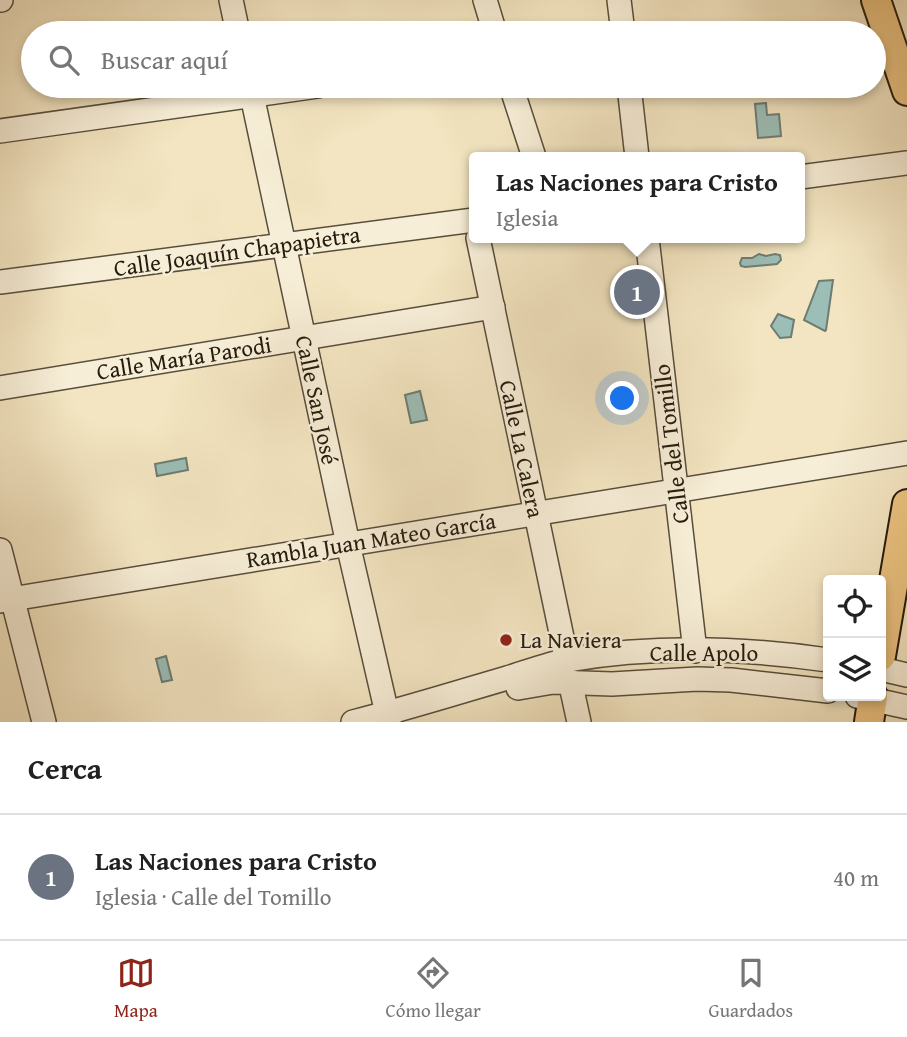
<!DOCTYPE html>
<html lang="es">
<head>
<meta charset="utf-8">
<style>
	:root { --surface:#fff; --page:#f6f6f6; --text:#222; --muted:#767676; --line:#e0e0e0; --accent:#8f2418 }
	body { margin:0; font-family:"Gentium Book Plus",serif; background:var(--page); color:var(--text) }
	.controls { position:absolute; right:21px; bottom:21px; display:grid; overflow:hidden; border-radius:7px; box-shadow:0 4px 10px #0003 }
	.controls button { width:63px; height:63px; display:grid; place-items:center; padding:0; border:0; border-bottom:2px solid var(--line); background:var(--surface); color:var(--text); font:35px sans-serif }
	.you { position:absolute; left:623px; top:399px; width:24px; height:24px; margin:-18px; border:5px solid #fff; border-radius:50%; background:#1a73e8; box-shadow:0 0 0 10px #1a73e833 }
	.badge { display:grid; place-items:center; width:46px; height:46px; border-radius:50%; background:var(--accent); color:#fff; font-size:23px; font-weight:700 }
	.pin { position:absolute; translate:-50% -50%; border:4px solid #fff; box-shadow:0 2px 7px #0006 }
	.popup { position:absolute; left:469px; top:152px; width:336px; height:91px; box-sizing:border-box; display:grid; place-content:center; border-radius:7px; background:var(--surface); filter:drop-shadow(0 2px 5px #0005); font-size:23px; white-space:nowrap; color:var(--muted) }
	.popup b { font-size:26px; color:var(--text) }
	.popup::after { content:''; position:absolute; left:50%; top:100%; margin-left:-14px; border:14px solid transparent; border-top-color:var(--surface) }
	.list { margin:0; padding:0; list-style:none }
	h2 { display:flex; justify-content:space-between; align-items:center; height:91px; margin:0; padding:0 28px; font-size:30px }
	h2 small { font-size:23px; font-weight:400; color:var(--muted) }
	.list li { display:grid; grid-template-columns:46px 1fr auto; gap:21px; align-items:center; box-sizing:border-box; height:126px; padding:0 28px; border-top:2px solid var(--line) }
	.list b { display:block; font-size:26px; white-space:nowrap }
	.list p { margin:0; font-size:23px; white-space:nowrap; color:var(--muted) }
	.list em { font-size:23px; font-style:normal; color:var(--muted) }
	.icon { flex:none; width:38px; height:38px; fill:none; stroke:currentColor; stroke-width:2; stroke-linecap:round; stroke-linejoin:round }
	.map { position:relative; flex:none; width:907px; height:722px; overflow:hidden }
	.search { position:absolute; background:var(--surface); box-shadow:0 4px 10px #0003; left:21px; right:21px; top:21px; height:77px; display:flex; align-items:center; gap:18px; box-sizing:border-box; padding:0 24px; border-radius:38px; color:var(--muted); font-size:26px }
	.sheet { height:217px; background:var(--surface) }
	nav { display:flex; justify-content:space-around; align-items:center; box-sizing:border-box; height:98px; border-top:2px solid var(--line); background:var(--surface); font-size:19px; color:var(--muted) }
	nav a { display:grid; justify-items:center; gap:4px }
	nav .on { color:var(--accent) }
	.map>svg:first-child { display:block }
</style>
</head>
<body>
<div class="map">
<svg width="907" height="722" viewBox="0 0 907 722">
	<rect width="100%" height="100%" fill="#f3e5c1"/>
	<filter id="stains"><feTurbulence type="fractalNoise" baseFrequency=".00286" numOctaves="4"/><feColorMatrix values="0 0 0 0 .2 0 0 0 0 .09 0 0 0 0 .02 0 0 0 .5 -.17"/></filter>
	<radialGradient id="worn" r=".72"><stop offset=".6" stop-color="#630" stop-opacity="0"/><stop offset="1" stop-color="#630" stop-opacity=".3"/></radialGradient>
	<g fill="#9cbeb7" stroke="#6c7d74" stroke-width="2">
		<path d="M766,103L767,115L779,114L781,136L758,138L755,104Z"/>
		<path d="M759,254L766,256L775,254L780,255L781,260L777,264L745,267L741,266L740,263L742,258H752Z"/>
		<path d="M833,280L826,330L825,331L804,320L819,281Z"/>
		<path d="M778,314L794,320L791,337L780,338L771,326Z"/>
		<path d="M420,391L427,420L411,423L405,395Z"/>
		<path d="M186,458L188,470L157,476L155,464Z"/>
		<path d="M166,656L172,680L162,682L156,659Z"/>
	</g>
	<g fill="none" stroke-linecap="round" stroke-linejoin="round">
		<g stroke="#584e3c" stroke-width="26">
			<g id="minor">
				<path d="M0,0H1"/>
				<path d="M231,0L238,33"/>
				<path d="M485,0L495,33"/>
				<path d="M619,0L623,33"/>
				<path d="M250,86L348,544L389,722"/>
				<path d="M511,86L534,157"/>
				<path d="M629,86L637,157"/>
				<path d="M0,131L318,86"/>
				<path d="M800,177L907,163"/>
				<path d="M478,238L567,661"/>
				<path d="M647,238L695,651"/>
				<path d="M0,282L474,220"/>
				<path d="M0,388L493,307"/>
				<path d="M0,550L44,722"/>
				<path d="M0,601L907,453"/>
				<path d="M881,669L907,675"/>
				<path d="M570,681L579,722"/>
				<path d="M518,688L553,682L612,684L697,679L731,680L828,691"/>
				<path d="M857,696L907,707"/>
				<path d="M353,722C405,709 456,693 507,678C527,672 548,664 568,660C653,645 744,648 828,660"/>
			</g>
		</g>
		<g stroke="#251c0f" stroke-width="32">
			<g id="major">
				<path d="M876,0L907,91"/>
				<path d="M881,656L907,504"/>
				<path d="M869,722L873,696"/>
			</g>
		</g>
		<use href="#minor" stroke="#f7eed7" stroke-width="23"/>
		<use href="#major" stroke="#eac280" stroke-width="28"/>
	</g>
	<circle fill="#8f2418" stroke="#f7eed7" stroke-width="2.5" cx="506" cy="640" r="7"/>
	<g text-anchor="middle" stroke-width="5" stroke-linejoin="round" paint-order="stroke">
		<g font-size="23" fill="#251c0f" stroke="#f7eed7">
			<text transform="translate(237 251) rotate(-8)" y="8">Calle Joaquín Chapapietra</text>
			<text transform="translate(184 358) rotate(-9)" y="8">Calle María Parodi</text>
			<text transform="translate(317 400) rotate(78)" y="8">Calle San José</text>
			<text transform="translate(671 444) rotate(-97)" y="8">Calle del Tomillo</text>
			<text transform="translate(522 449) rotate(78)" y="8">Calle La Calera</text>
			<text transform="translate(371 540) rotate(-9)" y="8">Rambla Juan Mateo García</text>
			<text x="704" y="661">Calle Apolo</text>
		</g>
		<g font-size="23" fill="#251c0f" stroke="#f7eed7" text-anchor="start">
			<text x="520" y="648">La Naviera</text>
		</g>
	</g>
	<rect width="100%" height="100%" filter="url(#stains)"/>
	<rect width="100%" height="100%" fill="url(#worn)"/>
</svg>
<div class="controls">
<button><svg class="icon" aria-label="locate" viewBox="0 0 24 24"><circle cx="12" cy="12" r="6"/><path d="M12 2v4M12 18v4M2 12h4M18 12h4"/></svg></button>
<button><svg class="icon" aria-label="layers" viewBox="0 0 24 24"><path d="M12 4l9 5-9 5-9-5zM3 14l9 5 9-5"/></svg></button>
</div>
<div class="you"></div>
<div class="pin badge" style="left:637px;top:292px;background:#6b7280">1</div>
<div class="popup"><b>Las Naciones para Cristo</b>Iglesia</div>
<div class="search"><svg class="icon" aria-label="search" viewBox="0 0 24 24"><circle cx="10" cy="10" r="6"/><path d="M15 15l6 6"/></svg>Buscar aquí</div>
</div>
<section class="sheet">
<h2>Cerca<small></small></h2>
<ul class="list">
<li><span class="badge" style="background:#6b7280">1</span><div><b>Las Naciones para Cristo</b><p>Iglesia · Calle del Tomillo</p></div><em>40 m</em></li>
</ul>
</section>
<nav>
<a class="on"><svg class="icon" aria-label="map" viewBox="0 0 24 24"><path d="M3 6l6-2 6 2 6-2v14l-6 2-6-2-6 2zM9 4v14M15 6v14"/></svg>Mapa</a>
<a><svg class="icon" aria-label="directions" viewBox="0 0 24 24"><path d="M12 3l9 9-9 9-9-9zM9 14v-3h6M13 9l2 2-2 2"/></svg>Cómo llegar</a>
<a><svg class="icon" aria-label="saved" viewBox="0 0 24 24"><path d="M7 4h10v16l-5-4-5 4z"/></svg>Guardados</a>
</nav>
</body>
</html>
